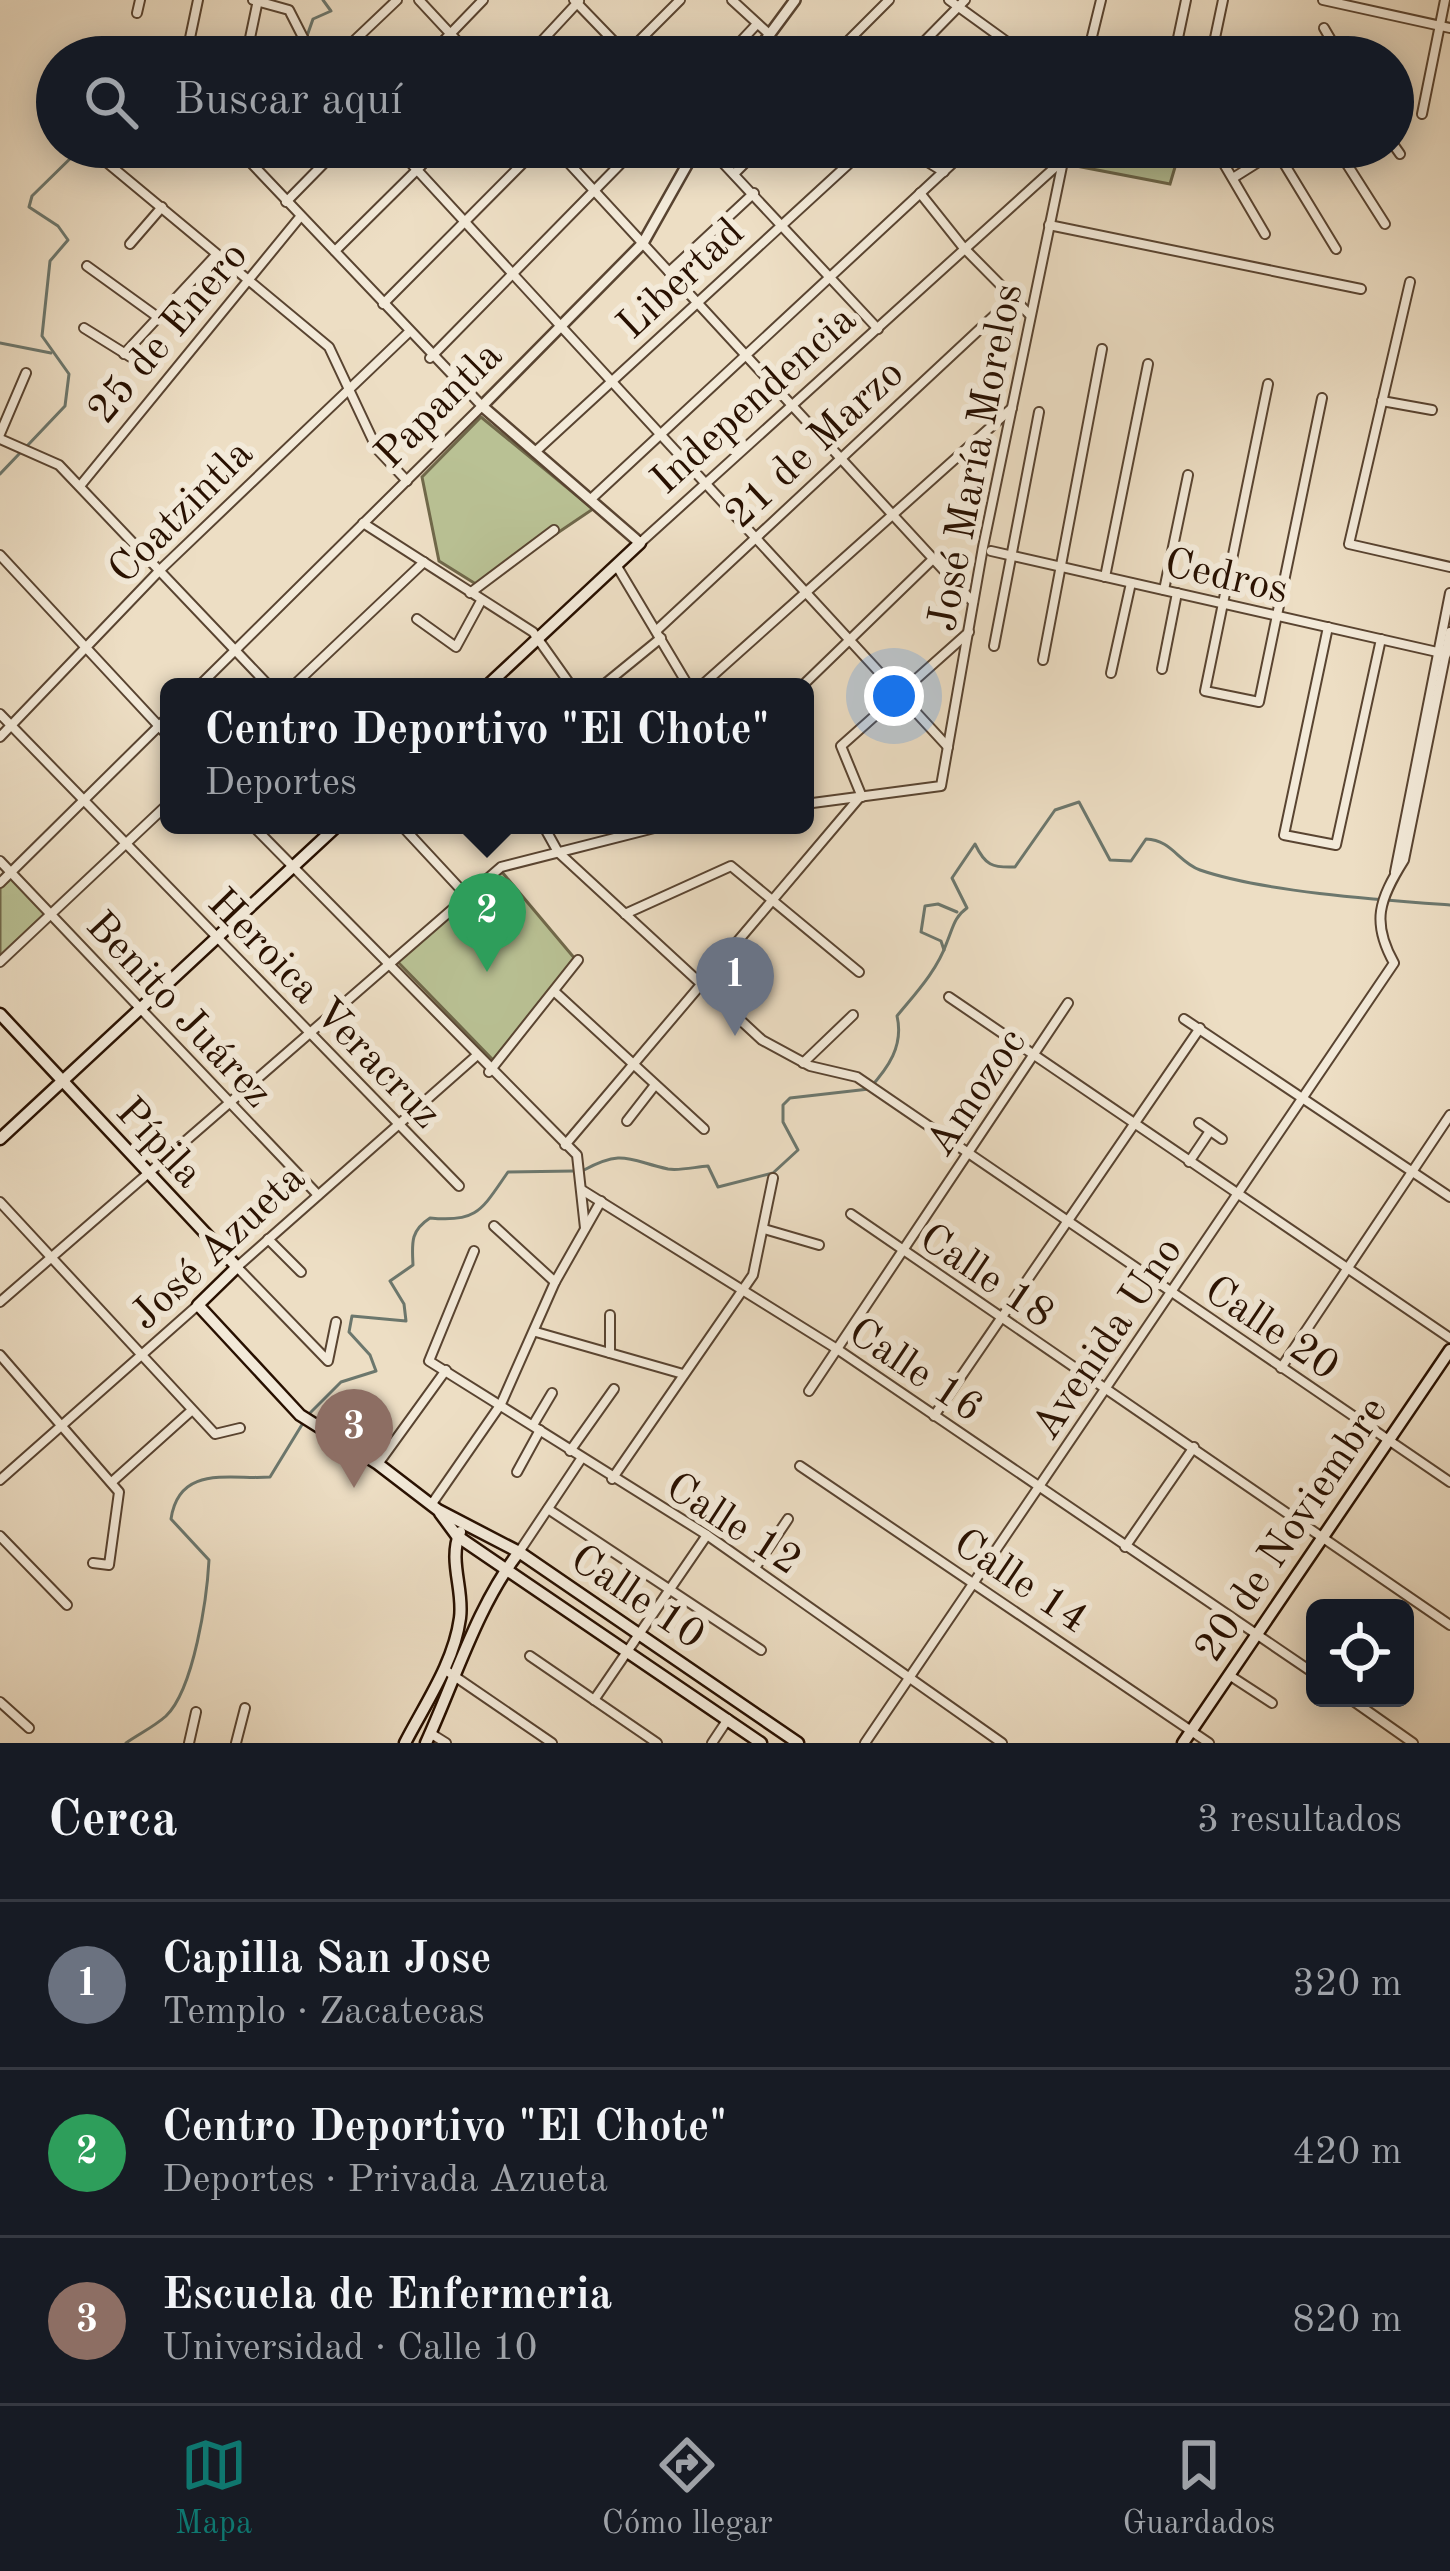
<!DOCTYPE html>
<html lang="es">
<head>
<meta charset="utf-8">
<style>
	:root { --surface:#171b24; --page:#242831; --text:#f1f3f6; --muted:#9ea1a6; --line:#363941; --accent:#0f766e }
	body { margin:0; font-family:"Old Standard TT",serif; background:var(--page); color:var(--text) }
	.controls { position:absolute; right:36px; bottom:36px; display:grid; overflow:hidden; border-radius:18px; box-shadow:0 6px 30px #0003 }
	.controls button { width:108px; height:108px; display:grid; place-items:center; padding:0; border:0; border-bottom:3px solid var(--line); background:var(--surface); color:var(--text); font:60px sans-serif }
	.you { position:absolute; left:894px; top:696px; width:42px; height:42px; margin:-30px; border:9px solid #fff; border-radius:50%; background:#1a73e8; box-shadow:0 0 0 18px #1a73e833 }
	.badge { display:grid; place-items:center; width:78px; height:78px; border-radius:50%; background:var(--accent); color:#fff; font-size:39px; font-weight:700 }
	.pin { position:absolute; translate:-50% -99px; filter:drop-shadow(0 3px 6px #0008) }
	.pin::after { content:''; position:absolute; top:63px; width:42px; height:36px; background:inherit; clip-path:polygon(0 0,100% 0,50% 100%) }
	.popup { position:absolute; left:160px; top:678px; width:654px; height:156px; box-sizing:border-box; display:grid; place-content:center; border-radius:18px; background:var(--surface); filter:drop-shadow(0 3px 9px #0005); font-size:39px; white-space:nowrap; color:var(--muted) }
	.popup b { font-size:45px; color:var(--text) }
	.popup::after { content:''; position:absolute; left:50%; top:100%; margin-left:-24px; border:24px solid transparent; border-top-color:var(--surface) }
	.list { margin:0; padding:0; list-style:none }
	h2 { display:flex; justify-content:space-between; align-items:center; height:156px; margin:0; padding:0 48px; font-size:51px }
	h2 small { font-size:39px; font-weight:400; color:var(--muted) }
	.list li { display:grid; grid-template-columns:78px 1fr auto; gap:36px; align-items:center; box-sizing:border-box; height:168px; padding:0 48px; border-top:3px solid var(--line) }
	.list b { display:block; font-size:45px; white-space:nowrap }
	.list p { margin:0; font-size:39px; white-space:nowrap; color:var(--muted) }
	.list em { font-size:39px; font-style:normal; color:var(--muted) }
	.icon { flex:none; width:66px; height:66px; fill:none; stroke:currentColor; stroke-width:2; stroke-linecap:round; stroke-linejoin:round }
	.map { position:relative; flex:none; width:1450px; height:1743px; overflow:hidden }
	.search { position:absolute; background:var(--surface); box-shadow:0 6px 30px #0003; left:36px; right:36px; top:36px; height:132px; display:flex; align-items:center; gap:30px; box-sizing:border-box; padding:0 42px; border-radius:66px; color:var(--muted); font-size:45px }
	.sheet { height:660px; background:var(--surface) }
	nav { display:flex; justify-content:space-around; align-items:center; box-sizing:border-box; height:168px; border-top:3px solid var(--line); background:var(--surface); font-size:33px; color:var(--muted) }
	nav a { display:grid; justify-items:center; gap:6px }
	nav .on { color:var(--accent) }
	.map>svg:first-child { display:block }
</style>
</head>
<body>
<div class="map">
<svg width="1450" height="1743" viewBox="0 0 1450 1743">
	<rect width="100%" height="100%" fill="#eddec4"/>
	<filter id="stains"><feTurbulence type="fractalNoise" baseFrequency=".00167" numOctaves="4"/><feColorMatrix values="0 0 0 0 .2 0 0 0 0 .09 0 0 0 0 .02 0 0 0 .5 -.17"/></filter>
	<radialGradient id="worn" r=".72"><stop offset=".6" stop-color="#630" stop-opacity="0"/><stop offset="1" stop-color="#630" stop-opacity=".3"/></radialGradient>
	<g fill="#b9c194" stroke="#70684a" stroke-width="3">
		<path d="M1071,147H1181L1170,184L1066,164Z"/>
		<path d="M481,417L593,509L479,586L439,561L422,477Z"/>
		<path d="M502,872L576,960L493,1060L394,958Z"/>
		<path d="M12,877L46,913L0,957V887Z"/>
	</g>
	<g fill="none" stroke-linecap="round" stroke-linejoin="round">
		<g stroke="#6c776d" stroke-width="3">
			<path d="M307,36L313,19L331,11L323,0"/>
			<path d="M299,57L303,45"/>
			<path d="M167,147L191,154L207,147"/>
			<path d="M0,343L51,353"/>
			<path d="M27,446L65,406L69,374L42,336L50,261L68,240L58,226L29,207L32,196L82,147"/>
			<path d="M0,474L20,453"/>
			<path d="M944,950L941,941L921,932L925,906L938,904L957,912"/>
			<path d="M584,1170C623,1149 628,1160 668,1169C679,1171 695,1167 708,1166L718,1187L773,1173L798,1150L783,1122V1105L790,1098L869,1089C888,1068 904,1046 897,1016C915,994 937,971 947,942C953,928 954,917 967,908L952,878L975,844C985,865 992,868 1015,867L1055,810L1079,802L1110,860L1131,861L1146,839C1172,840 1178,862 1200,870C1264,892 1381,900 1450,905"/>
			<path d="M308,1415L341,1382L376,1371L370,1355L349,1332L352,1316L406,1321L404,1304L390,1281L413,1265C412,1243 410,1231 430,1218C478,1223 482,1209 508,1172L574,1171"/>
			<path d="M126,1743C139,1734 155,1726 166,1716C194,1689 207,1598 209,1560L171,1519C179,1464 230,1480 270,1477L303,1423"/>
		</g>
		<g stroke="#594431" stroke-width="12">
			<g id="minor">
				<path d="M253,0L289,10L313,57"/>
				<path d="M419,0L472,57"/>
				<path d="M574,0L628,56"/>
				<path d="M732,0L769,34"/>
				<path d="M949,0L1028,57"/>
				<path d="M1323,0L1450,28"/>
				<path d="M137,13L140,0"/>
				<path d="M1324,28L1341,57"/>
				<path d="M761,44L779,57"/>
				<path d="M186,57L198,0"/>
				<path d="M246,57L258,0"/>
				<path d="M337,57L397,0"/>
				<path d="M428,57L483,0"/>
				<path d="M527,57L579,1"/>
				<path d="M623,57L680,0"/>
				<path d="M726,57L757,24"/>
				<path d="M832,57L889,0"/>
				<path d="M909,57L965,0"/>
				<path d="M1087,57L1101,0"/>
				<path d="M1174,57L1186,0"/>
				<path d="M1211,57L1223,0"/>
				<path d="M1274,57H1278"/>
				<path d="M1422,114L1445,0"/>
				<path d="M1393,144L1400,154"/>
				<path d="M396,147L948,747"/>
				<path d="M554,147L973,602"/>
				<path d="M708,147L878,329"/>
				<path d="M903,147L944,172"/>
				<path d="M1214,147L1265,234"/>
				<path d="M1274,147L1336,249"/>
				<path d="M1336,147L1385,224"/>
				<path d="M99,156L329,347L377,449L407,481"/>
				<path d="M734,174L761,147"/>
				<path d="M1233,178L1276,151"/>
				<path d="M920,193L963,247L1030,315"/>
				<path d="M286,202L340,147"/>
				<path d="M1049,225L1361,289"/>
				<path d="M130,244L162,207"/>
				<path d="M335,251L440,147"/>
				<path d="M87,266L159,318"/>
				<path d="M669,272L754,193"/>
				<path d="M1410,282L1349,544L1450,567"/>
				<path d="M383,304L539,147"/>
				<path d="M84,328L145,366"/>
				<path d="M124,354L216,255"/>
				<path d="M430,358L637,147"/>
				<path d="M1268,384L1205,691L1259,702L1322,398"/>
				<path d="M1382,401L1432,410"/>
				<path d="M0,434L26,373"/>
				<path d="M0,439L59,465L270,687"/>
				<path d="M535,452L867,147"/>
				<path d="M80,486L300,217"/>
				<path d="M591,499L970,147"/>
				<path d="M363,523L533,632L572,687"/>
				<path d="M640,543L1062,161"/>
				<path d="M991,551L1446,654"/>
				<path d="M0,555L169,737"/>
				<path d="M618,568L689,687"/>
				<path d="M1105,577L1148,364"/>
				<path d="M1164,590L1188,475"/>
				<path d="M470,593L554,530"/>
				<path d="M417,619L456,647L481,601"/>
				<path d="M1328,627L1284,835L1336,845L1381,639"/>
				<path d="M657,630L1011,300"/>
				<path d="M994,646L1039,412"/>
				<path d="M1043,660L1102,349"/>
				<path d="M1162,669L1177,593"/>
				<path d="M1111,673L1131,583"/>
				<path d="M198,687L482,406L236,147"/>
				<path d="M292,687L424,562"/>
				<path d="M601,687L661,638"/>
				<path d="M700,687L1012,408"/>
				<path d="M801,687L933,559"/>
				<path d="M0,714L459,1186"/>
				<path d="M0,737L161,569L408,333"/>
				<path d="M862,797L841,746L969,632"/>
				<path d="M805,804L941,786L983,547L1066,147"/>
				<path d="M252,825L577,1155L585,1228"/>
				<path d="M401,825L465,894"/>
				<path d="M543,825L558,852L762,1040L810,1066L857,1077L1450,1482"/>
				<path d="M0,861L318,1195"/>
				<path d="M1395,872L1450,593"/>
				<path d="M0,883L169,716"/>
				<path d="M625,914L731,866L859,972"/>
				<path d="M0,962L169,803"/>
				<path d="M555,992L704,1129"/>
				<path d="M949,997L1450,1338"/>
				<path d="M1184,1019L1450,1197"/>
				<path d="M803,1063L853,1015"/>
				<path d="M489,1072L578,960"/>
				<path d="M627,1121L655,1085"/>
				<path d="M1199,1123L1222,1139"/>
				<path d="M565,1145L859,798"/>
				<path d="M1189,1162L1210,1131"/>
				<path d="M582,1190L837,1349L1315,1674"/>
				<path d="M0,1202L215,1434L240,1428"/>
				<path d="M851,1214L1450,1625"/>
				<path d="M494,1226L555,1282"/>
				<path d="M764,1229L819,1245"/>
				<path d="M268,1239L301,1272"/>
				<path d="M474,1251L429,1361L707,1535L1002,1743"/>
				<path d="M0,1302L501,867L666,825"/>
				<path d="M610,1315V1353"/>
				<path d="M336,1322L328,1361L237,1267L475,1057"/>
				<path d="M536,1332L683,1374"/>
				<path d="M0,1355L119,1492L109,1565L93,1563"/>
				<path d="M1281,1368L1450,1115"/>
				<path d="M809,1391L1068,1003"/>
				<path d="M934,1416L1200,1028"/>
				<path d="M533,1425L552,1393"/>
				<path d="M570,1451L614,1389"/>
				<path d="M378,1464L446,1370"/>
				<path d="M800,1466L1209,1743"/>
				<path d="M517,1472L540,1430"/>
				<path d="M612,1479L753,1275L773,1178"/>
				<path d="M0,1480L198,1305"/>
				<path d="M113,1481L191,1411"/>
				<path d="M431,1505L501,1404L555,1282L601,1201"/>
				<path d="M548,1509L761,1650"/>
				<path d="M0,1536L67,1605"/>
				<path d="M1125,1547L1194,1447"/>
				<path d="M519,1552L581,1459"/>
				<path d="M755,1568L788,1519"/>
				<path d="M530,1656L657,1743"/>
				<path d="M444,1669L552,1743"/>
				<path d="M1229,1675L1272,1703"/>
				<path d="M1349,1698L1413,1743"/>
				<path d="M594,1700L707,1535"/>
				<path d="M0,1702L29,1728"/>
				<path d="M430,1733L446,1743"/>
				<path d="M189,1743L196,1712"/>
				<path d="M236,1743L245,1708"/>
				<path d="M712,1743L728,1719"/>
				<path d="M865,1743L1394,963C1371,922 1379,900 1404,860L1450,632"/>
			</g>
		</g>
		<g stroke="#594431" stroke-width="14">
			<g id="tertiary">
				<path d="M753,57L795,0"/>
				<path d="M640,543L482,406L643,243L697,147"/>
			</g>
		</g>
		<g stroke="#281000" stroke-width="15">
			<g id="secondary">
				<path d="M486,687L640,543"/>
				<path d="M0,1014L237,1267L198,1305L300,1415L378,1464L438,1510L519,1552L798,1743"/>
				<path d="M0,1139L338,825"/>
				<path d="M440,1513L457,1536L761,1743"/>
				<path d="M405,1743C425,1704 454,1663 460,1618C464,1589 448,1561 460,1532"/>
				<path d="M426,1743C455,1680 477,1606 519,1552"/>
				<path d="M1183,1743L1450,1350"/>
			</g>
		</g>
		<use href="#minor" stroke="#f3ead9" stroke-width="8"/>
		<use href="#tertiary" stroke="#f3ead9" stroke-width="9"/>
		<use href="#secondary" stroke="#f3ead9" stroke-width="10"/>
	</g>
	<g text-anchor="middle" stroke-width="12" stroke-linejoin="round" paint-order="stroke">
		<g font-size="42" fill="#281000" stroke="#f3ead9">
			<text transform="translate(679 277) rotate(-43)" y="15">Libertad</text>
			<text transform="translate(166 331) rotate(-50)" y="15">25 de Enero</text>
			<text transform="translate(752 398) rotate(-42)" y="15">Independencia</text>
			<text transform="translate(437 403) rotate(-45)" y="15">Papantla</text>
			<text transform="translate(813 442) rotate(-43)" y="15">21 de Marzo</text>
			<text transform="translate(973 457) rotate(-79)" y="15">José María Morelos</text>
			<text transform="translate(179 510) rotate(-45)" y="15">Coatzintla</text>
			<text transform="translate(1227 574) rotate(13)" y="15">Cedros</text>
			<text transform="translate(326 1007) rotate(46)" y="15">Heroica Veracruz</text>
			<text transform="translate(181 1008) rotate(47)" y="15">Benito Juárez</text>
			<text transform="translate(974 1091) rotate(-56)" y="15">Amozoc</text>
			<text transform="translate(161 1141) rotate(47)" y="15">Pípila</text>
			<text transform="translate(216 1245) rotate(-43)" y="15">José Azueta</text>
			<text transform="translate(988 1274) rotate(34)" y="15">Calle 18</text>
			<text transform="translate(1273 1326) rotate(34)" y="15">Calle 20</text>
			<text transform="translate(1105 1337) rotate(-56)" y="15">Avenida Uno</text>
			<text transform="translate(917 1368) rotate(34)" y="15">Calle 16</text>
			<text transform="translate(735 1522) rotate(33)" y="15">Calle 12</text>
			<text transform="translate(1289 1528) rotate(-56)" y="15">20 de Noviembre</text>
			<text transform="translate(1022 1579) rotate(34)" y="15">Calle 14</text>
			<text transform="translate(639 1595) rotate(34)" y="15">Calle 10</text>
		</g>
	</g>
	<rect width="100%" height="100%" filter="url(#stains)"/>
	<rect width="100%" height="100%" fill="url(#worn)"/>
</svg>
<div class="controls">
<button><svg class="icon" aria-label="locate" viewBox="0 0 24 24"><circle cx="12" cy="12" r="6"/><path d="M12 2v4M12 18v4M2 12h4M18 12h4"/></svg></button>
</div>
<div class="you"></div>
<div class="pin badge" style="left:735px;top:1036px;background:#6b7280">1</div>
<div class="pin badge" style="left:487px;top:972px;background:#2e9e5b">2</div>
<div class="popup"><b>Centro Deportivo &quot;El Chote&quot;</b>Deportes</div>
<div class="pin badge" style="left:354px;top:1488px;background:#8d6e63">3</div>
<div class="search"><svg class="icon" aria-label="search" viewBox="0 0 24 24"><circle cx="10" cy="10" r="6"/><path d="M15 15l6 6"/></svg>Buscar aquí</div>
</div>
<section class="sheet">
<h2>Cerca<small>3 resultados</small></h2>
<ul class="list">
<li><span class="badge" style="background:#6b7280">1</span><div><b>Capilla San Jose</b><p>Templo · Zacatecas</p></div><em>320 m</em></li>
<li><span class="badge" style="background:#2e9e5b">2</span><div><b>Centro Deportivo &quot;El Chote&quot;</b><p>Deportes · Privada Azueta</p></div><em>420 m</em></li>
<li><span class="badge" style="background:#8d6e63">3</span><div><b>Escuela de Enfermeria</b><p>Universidad · Calle 10</p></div><em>820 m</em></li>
</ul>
</section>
<nav>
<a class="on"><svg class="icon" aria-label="map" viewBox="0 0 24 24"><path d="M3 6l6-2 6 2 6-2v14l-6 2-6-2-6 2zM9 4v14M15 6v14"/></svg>Mapa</a>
<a><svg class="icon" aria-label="directions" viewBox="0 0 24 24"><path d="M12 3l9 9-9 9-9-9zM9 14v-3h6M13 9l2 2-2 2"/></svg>Cómo llegar</a>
<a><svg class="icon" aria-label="saved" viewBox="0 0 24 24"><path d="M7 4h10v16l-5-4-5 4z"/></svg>Guardados</a>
</nav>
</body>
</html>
